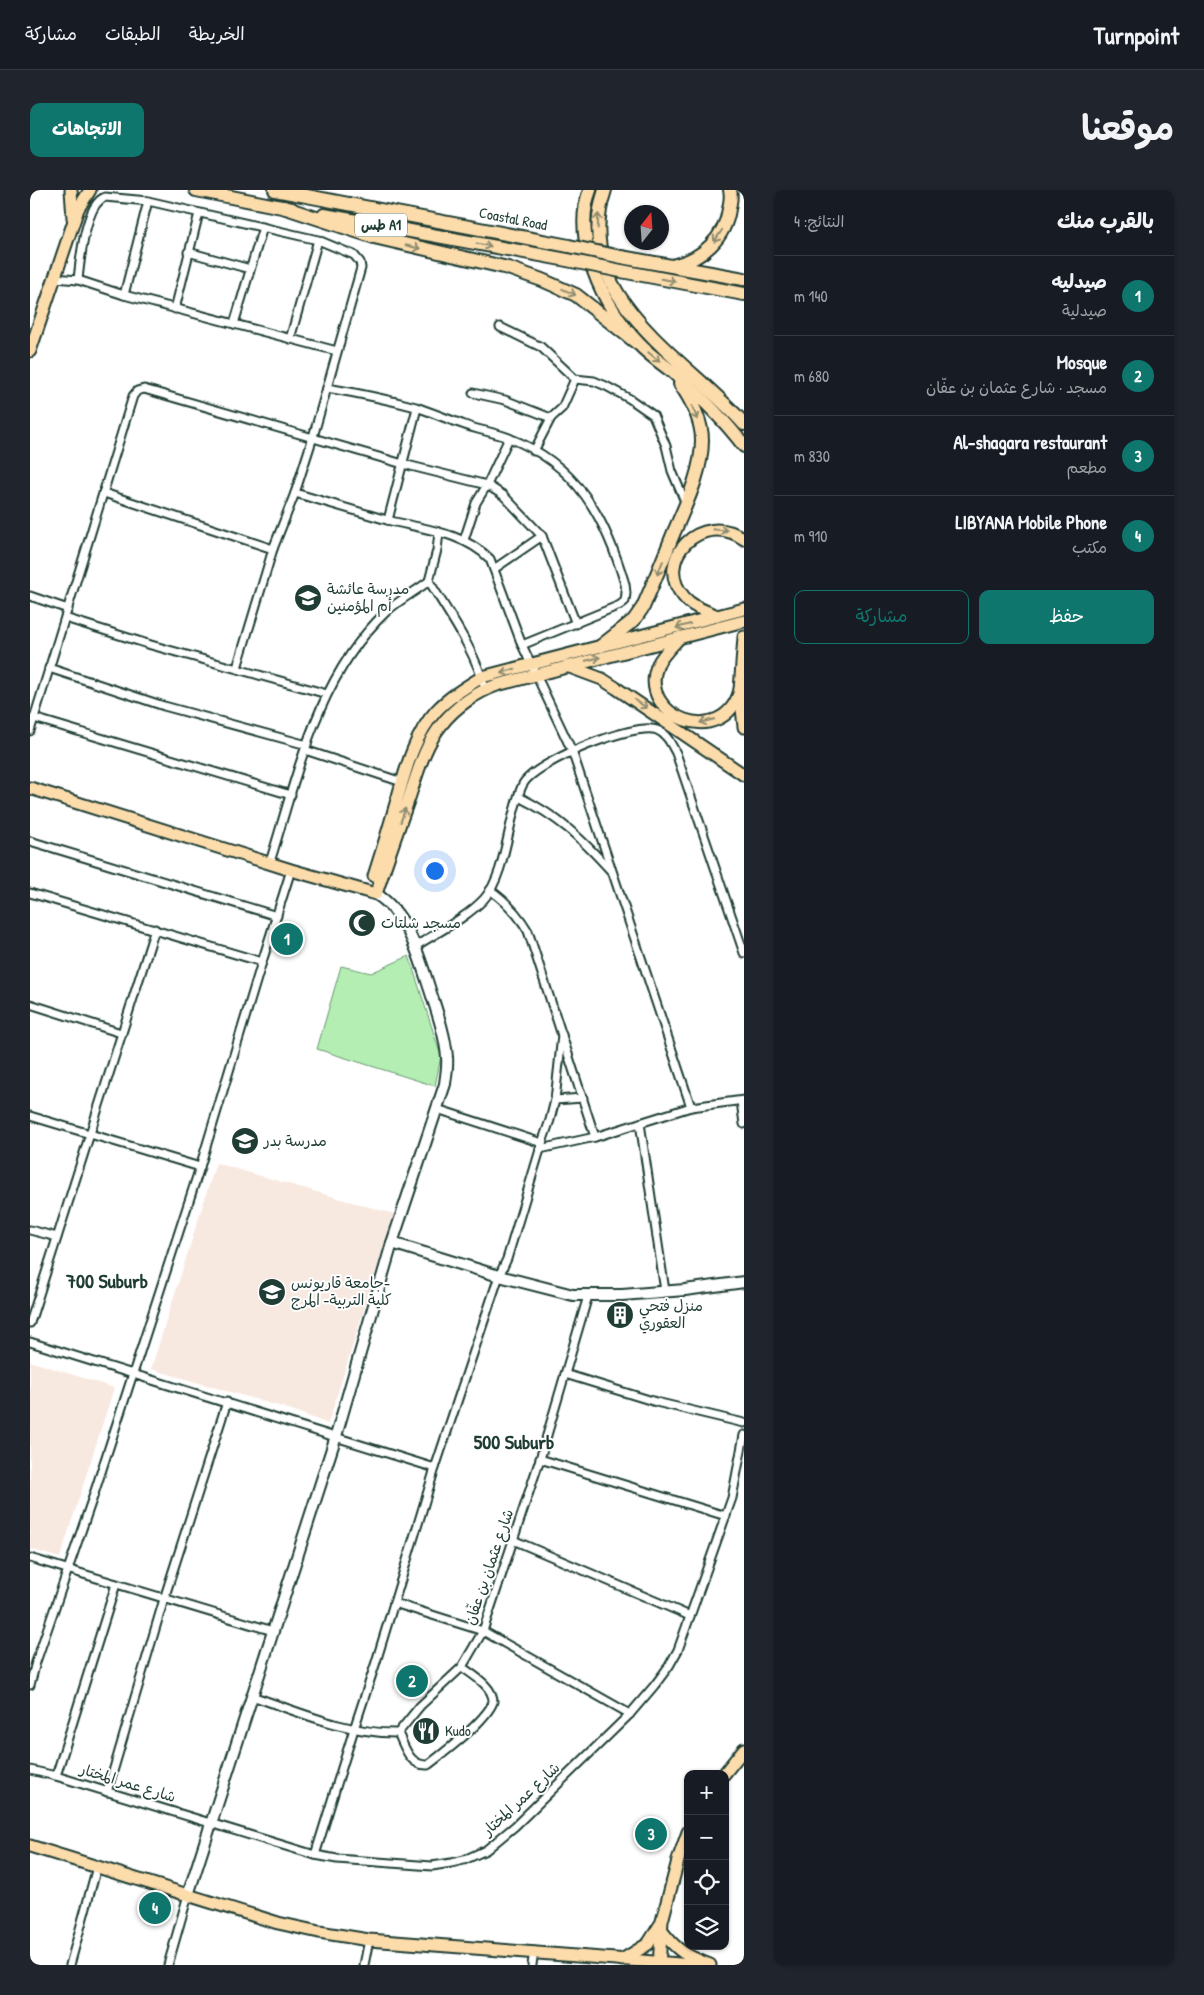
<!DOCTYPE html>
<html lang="ar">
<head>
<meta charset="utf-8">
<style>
	:root { --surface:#171b24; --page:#20242c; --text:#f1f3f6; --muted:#9ea1a6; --line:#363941; --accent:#0f766e }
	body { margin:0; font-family:"Patrick Hand","Playpen Sans Arabic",sans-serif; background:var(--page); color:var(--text); direction:rtl }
	.controls { position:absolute; right:15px; bottom:15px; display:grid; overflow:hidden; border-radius:10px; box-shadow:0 1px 4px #0004 }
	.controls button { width:45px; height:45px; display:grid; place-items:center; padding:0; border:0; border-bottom:1px solid var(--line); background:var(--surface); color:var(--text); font:25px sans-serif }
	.compass { position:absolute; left:594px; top:15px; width:45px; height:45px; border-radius:50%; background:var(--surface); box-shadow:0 1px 4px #0004; rotate:17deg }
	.you { position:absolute; left:404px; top:680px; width:18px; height:18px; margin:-12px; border:4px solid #fff; border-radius:50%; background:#1a73e8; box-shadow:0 0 0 8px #1a73e833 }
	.badge { display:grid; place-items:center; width:32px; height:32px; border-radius:50%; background:var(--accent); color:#fff; font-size:16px; font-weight:700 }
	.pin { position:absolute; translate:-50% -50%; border:2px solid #fff; box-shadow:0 1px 5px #0006 }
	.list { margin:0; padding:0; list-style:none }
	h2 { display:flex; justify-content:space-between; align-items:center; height:65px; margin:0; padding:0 20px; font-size:21px }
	h2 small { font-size:16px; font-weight:400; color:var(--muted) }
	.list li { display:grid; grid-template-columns:32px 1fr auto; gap:15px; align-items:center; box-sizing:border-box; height:80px; padding:0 20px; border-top:1px solid var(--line) }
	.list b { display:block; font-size:19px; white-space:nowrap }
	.list p { margin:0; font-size:16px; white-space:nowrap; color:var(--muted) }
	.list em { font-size:16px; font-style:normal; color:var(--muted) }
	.actions { display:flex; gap:10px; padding:15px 20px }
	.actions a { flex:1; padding:11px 0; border:1px solid var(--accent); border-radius:10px; text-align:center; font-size:18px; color:var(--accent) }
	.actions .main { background:var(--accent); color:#fff }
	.icon { flex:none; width:28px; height:28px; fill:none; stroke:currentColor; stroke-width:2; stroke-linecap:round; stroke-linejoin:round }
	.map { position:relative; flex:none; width:714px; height:1775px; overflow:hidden; direction:ltr; border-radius:10px }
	header { display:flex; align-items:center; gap:30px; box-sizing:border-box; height:70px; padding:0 25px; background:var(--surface); border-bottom:1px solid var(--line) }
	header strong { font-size:24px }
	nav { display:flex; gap:28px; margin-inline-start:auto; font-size:18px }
	.intro { display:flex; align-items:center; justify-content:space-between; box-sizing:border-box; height:120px; padding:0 30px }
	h1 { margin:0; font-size:35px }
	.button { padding:12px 22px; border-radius:10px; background:var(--accent); color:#fff; font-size:18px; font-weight:700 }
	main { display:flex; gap:30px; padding:0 30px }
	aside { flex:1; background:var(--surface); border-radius:10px; box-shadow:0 1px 4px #0004 }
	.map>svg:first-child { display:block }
</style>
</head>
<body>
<header>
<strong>Turnpoint</strong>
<nav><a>الخريطة</a><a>الطبقات</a><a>مشاركة</a></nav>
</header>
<div class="intro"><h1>موقعنا</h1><a class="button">الاتجاهات</a></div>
<main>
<aside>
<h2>بالقرب منك<small>النتائج: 4</small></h2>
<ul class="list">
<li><span class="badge">1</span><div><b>صيدليه</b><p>صيدلية</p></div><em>140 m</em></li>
<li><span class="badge">2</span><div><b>Mosque</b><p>مسجد · شارع عثمان بن عفّان</p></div><em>680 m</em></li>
<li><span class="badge">3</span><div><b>Al-shagara restaurant</b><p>مطعم</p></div><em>830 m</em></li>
<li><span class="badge">4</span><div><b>LIBYANA Mobile Phone</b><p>مكتب</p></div><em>910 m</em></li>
</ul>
<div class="actions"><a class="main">حفظ</a><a>مشاركة</a></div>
</aside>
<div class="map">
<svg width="714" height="1775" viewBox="0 0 714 1775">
	<rect width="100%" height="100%" fill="#fff"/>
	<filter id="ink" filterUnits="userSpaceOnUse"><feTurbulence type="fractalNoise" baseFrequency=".02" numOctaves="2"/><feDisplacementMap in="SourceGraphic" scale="10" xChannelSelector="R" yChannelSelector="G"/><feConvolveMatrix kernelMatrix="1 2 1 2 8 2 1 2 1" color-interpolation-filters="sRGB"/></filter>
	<g filter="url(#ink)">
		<g fill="#f8e9e0">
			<path d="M186,973L364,1024L298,1234L262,1220L121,1179Z"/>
			<path d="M0,1171L84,1198L30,1368L0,1359Z"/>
		</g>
		<path fill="#b4eeb3" stroke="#6a9674" d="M379,766L411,866L405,896L287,859L311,776L341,783Z"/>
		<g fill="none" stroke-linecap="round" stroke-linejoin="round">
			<g stroke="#1f3d34" stroke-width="11">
				<g id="street">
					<path d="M158,62L220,79"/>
					<path d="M25,88L48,90L94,105L307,161"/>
					<path d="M48,90C50,71 55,14 75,7L118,11L288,50L324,65L330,72L331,78L283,247L265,303L243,359L207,478"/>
					<path d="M94,105L118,11"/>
					<path d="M145,119L169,23"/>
					<path d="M204,134L233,37"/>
					<path d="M470,137L511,157L545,189L564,191L576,196L600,209L623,225L636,256L642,281L656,314"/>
					<path d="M260,149L288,50"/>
					<path d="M297,198C327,203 356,209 386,217C401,222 417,229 432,234C447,240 464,242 479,248C547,274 575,327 595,394L596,403L595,411L590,415L492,455"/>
					<path d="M443,203L475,210L521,228"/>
					<path d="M504,261L521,228L532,218L545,189"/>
					<path d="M74,303L243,359"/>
					<path d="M265,303C295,312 326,321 357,330C393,339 433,342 460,369L492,455L542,561L661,917"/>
					<path d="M358,330L387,218"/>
					<path d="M409,342L407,360L399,391C419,424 446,462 455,499"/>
					<path d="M434,350L446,313L457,295L479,248"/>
					<path d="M464,379L512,346"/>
					<path d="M0,406L38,419"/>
					<path d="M35,428L121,455L297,504"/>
					<path d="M19,478L134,516L277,555"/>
					<path d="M4,528L261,605"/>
					<path d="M0,541L103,206L107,201L114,199L373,274L457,295L473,305L512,346L546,434"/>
					<path d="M275,560L372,592"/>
					<path d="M489,607C529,627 551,648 581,681"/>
					<path d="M0,651L247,726"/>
					<path d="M240,672C267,586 287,487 356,422C369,410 385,402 399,391"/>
					<path d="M460,700C476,711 488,724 498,741L565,947"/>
					<path d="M0,703L232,772L170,977L63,1307L6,1472L0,1495"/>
					<path d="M386,756C408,742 436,728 454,709C477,684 478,624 493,594C505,572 605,531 627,540C637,544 641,554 646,563L714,763"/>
					<path d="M232,772L261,680"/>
					<path d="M0,814L91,843"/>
					<path d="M525,910L553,908"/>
					<path d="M711,911L714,934"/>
					<path d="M407,919L512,953"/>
					<path d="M0,926L170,977"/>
					<path d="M610,933L635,1101"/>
					<path d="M510,959L565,947L661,917L714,910"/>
					<path d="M0,1040L27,1047"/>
					<path d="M0,1133L125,739"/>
					<path d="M0,1152L405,1278"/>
					<path d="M535,1184L626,1212L714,1233"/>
					<path d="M510,1269L696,1326"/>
					<path d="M483,1350L660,1426"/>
					<path d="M0,1368L243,1441"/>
					<path d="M364,1413L453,1441L600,1524"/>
					<path d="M222,1506C269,1522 318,1544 368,1543L390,1516L432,1477L453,1441L510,1269L558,1106"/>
					<path d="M368,1543C375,1557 379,1576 398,1575C415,1562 456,1531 463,1512C464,1497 443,1485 432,1477"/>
					<path d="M0,1580L26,1586L285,1665L307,1669L402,1676L421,1673L434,1670L456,1660L485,1636L600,1524L624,1496L639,1476L648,1460L702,1308L714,1245"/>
					<path d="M26,1586L86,1394"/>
					<path d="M77,1602L134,1409L197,1212"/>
					<path d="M285,1665L324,1539L346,1472L405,1278L469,1086L477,1069L512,953L520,930L525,910L532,845"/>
					<path d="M40,1775L67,1677"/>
					<path d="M138,1775L158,1705"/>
					<path d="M334,1775L339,1750"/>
					<path d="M502,1775L504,1761"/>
				</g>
			</g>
			<g stroke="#1f3d34" stroke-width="14">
				<g id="secondary">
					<path d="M362,1053L469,1086L543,1105H592L655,1100L714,1092"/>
					<path d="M158,1705L306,1246L362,1053L415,894C416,885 418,876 417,867C415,844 407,822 400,800C389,766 378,724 346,704"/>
				</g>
			</g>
			<g stroke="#1f3d34" stroke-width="15">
				<g id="primary">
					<path d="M41,0L43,28"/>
					<path d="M0,161L48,19L60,0"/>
					<path d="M687,426C676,421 662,417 654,407C622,371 671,319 714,349"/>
					<path d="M650,447C643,455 633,464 628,474C605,527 694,561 710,500"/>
					<path d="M714,447L710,500L714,537"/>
					<path d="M537,476L572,489L586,498L714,585"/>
					<path d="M0,598L261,680L346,704C356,673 367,642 378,611C387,585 394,556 412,534C425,517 447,502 467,495L714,431"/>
					<path d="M344,686C351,664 358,642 364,620C374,587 382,548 406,521C419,507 436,497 452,487L714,419"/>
					<path d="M694,1584L714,1559"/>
					<path d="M0,1656L248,1733L289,1742L339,1750L663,1775"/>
					<path d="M631,1740C647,1761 656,1766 680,1775"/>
					<path d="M592,1770L618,1754L630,1735"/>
					<path d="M629,1775L632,1731L649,1667L658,1642"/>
				</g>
			</g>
			<g stroke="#1f3d34" stroke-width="16">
				<g id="highway">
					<path d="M166,0L262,19"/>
					<path d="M245,0L539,56"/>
					<path d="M560,0C541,49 574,118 608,153C618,164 631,173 643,182C669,205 693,228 714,256"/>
					<path d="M575,0C539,107 655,167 714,234"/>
					<path d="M253,17L344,47L478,78L512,90L546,105L607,153"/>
					<path d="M294,25L537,70"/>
					<path d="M591,67L714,89"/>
					<path d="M645,75C672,69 695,48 699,19C700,13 702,7 700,0"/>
					<path d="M591,81L714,104"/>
					<path d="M571,456L604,430L613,417C624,392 634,367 644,342C656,314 672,282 672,250C672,231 661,209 650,194"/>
				</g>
			</g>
			<use href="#street" stroke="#fff" stroke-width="7"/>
			<use href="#secondary" stroke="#fff" stroke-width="10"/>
			<use href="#primary" stroke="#fddcac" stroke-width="11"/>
			<use href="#highway" stroke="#fddcac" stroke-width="12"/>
			<g stroke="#1f3d34" stroke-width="16" stroke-linecap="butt">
				<g id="highway-bridge">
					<path d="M539,56L591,67"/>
					<path d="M537,70L591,81"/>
				</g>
			</g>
			<use href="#highway-bridge" stroke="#fddcac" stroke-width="12"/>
		</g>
		<defs><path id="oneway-shaft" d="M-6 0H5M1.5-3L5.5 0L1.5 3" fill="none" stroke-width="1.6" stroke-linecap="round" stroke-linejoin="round" transform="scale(1.25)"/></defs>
		<g stroke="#8e8c70">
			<use href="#oneway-shaft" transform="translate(568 31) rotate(-88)"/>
			<use href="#oneway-shaft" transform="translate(688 46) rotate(124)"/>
			<use href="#oneway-shaft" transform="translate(454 55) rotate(11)"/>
			<use href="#oneway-shaft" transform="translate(383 57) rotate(13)"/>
			<use href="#oneway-shaft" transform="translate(638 90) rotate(10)"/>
			<use href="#oneway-shaft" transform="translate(539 102) rotate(25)"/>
			<use href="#oneway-shaft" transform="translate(624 167) rotate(40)"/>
			<use href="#oneway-shaft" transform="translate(665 223) rotate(68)"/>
			<use href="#oneway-shaft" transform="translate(690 340) rotate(5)"/>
			<use href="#oneway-shaft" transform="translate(630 378) rotate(113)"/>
			<use href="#oneway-shaft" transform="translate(653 436) rotate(164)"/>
			<use href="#oneway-shaft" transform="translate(563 469) rotate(-14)"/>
			<use href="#oneway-shaft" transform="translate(478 481) rotate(163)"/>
			<use href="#oneway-shaft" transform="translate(611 514) rotate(34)"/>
			<use href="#oneway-shaft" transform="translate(677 531) rotate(167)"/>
			<use href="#oneway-shaft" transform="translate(373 625) rotate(-71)"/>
		</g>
	</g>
	<defs>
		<g id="school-disc" transform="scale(1.4375)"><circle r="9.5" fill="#1f3d34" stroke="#fff"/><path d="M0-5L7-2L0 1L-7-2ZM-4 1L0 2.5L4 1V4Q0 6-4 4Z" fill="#fff"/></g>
		<g id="mosque-disc" transform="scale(1.4375)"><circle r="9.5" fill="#1f3d34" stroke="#fff"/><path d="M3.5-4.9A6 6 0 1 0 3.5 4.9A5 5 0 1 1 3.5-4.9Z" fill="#fff"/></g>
		<g id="university-disc" transform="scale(1.4375)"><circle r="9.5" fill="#1f3d34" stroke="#fff"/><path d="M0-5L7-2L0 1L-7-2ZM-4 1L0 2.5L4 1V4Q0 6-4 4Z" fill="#fff"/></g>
		<g id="building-disc" transform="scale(1.4375)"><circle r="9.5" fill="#1f3d34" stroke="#fff"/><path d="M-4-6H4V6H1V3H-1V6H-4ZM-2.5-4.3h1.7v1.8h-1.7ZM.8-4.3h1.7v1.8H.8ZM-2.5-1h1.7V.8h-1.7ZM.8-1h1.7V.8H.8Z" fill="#fff"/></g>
		<g id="restaurant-disc" transform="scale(1.4375)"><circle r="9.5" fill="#1f3d34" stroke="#fff"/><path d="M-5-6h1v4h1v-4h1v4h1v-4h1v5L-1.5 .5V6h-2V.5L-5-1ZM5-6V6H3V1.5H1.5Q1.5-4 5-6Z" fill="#fff"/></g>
	</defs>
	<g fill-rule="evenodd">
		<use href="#school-disc" x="278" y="408"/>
		<use href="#mosque-disc" x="332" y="733"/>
		<use href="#school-disc" x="215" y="951"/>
		<use href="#university-disc" x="242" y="1102"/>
		<use href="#building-disc" x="590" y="1125"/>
		<use href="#restaurant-disc" x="396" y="1541"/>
	</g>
	<g text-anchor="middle" stroke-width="4" stroke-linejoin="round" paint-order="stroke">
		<rect fill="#fff" stroke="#627771" stroke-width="1" x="325" y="23.5" width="52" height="23" rx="4"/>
		<g font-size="14" font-weight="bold" fill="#1f3d34">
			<text x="351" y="40">طس A1</text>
		</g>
		<g font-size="15" fill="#1f3d34" stroke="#fff">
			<text transform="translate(483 29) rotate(11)" y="5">Coastal Road</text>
			<text transform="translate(459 1377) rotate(-71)" y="5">شارع عثمان بن عفّان</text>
			<text transform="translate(98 1593) rotate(17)" y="5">شارع عمر المختار</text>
			<text transform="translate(491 1609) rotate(-43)" y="5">شارع عمر المختار</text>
		</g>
		<g font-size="15" fill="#1f3d34" stroke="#fff" text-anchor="start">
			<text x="297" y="404">مدرسة عائشة<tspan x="297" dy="17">أم المؤمنين</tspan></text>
			<text x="351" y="738">مسجد شلتات</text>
			<text x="234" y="956">مدرسة بدر</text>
			<text x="261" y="1098">جامعة قاريونس-<tspan x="261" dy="17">كلية التربية- المرج</tspan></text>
			<text x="609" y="1121">منزل فتحي<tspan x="609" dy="17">العقوري</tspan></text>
			<text x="415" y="1546">Kudo</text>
		</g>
		<g font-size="20" font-weight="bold" fill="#1f3d34" stroke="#fff">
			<text x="77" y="1098">700 Suburb</text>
			<text x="484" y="1259">500 Suburb</text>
		</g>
	</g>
</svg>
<div class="controls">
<button>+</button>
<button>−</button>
<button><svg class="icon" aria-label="locate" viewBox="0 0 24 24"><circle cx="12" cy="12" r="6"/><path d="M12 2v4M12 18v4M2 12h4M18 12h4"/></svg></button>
<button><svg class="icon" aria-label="layers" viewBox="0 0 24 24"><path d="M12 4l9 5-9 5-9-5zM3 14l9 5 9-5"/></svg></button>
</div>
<svg class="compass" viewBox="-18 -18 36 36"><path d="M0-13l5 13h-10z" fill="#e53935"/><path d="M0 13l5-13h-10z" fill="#9ea1a6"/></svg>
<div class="you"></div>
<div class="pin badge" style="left:257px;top:749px">1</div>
<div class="pin badge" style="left:382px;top:1491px">2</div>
<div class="pin badge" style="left:621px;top:1644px">3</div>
<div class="pin badge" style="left:125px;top:1718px">4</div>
</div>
</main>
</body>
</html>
